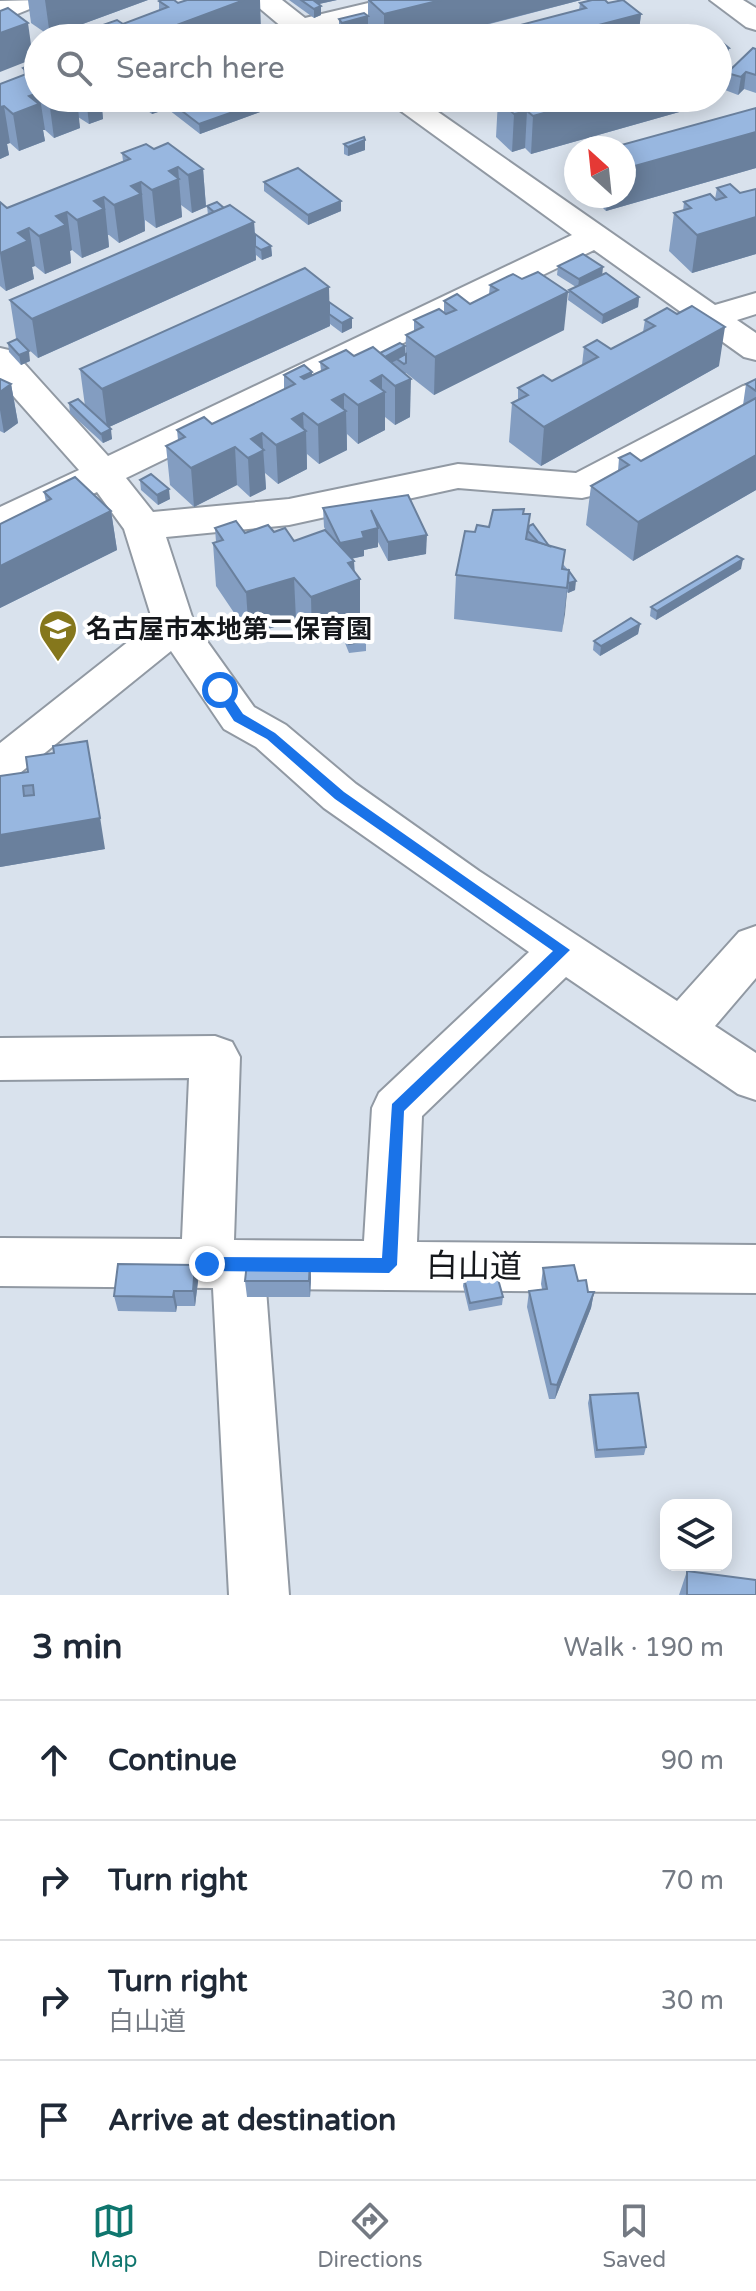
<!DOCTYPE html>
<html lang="en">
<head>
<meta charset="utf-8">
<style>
	:root { --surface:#fff; --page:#f2f2f3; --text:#1f2937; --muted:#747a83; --line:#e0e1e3; --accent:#0f766e }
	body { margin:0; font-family:"Varela Round","Noto Sans JP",sans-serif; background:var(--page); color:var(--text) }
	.controls { position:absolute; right:24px; bottom:24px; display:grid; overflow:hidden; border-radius:16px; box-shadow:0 4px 20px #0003 }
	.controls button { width:72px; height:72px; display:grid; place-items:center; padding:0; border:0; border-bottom:2px solid var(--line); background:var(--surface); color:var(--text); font:40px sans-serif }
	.compass { position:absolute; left:564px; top:136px; width:72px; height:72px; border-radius:50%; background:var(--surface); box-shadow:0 4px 20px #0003; rotate:333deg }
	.stop { position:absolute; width:24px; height:24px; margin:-18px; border:6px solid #1a73e8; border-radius:50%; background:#fff }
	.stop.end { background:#1a73e8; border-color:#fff; box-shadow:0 2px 8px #0008 }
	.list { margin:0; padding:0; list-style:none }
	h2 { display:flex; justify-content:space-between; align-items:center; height:104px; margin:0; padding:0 32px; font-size:34px }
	h2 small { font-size:26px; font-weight:400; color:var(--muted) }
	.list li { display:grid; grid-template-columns:52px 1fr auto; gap:24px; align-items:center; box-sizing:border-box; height:120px; padding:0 32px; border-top:2px solid var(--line) }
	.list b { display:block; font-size:30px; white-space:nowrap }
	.list p { margin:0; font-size:26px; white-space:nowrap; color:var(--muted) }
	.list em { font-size:26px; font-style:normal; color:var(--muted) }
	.icon { flex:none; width:44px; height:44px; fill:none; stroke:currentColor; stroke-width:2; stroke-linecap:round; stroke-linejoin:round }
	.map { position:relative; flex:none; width:756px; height:1595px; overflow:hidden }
	.search { position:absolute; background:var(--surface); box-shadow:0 4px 20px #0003; left:24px; right:24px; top:24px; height:88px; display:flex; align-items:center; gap:20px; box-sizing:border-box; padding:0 28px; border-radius:44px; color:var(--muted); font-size:30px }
	.sheet { height:584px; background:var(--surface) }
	nav { display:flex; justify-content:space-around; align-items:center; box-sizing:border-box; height:112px; border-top:2px solid var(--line); background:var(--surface); font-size:22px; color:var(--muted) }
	nav a { display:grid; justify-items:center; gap:4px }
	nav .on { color:var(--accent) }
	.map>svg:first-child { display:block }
</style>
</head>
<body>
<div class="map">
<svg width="756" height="1595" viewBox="0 0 756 1595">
	<rect width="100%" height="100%" fill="#d9e2ed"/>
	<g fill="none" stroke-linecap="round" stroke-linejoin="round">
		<g stroke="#9199a3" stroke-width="4">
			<g id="minor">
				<path d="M41,0L37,6L0,21V1Z"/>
				<path d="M250,0H282L305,18L381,0H431L427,6L322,31L328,38H295Z"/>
				<path d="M710,0H743L756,8V30L746,27Z"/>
				<path d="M383,98H418L715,305L756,293V314L737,320L756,333V360L744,357L594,250L126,478L153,512L289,499L458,464L576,473L743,386L756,383V409L595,495L582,498L458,488L289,525L166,537L194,623L254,707L286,725L356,784L479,871L677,1001L739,932L756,926V978L715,1026L756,1053V1100L738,1094L566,977L422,1116L417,1242L756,1245V1293L266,1289L289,1595H229L213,1288L0,1286V1238L182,1239L189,1078L0,1080V1038L215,1036L232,1042L240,1057L234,1240L364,1241L372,1108L379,1093L529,952L324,808L256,747L224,729L171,651L15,777L0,782V743L153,622L124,529L97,492L0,536V507L79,470L0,381V348L13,351L108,456L572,235Z"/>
			</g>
		</g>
		<use href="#minor" fill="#fff" fill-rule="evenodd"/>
	</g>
	<g fill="#839dc1">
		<path d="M28,0H148L50,36L31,23Z"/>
		<path d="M289,0H337L319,4L321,15L314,18Z"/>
		<path d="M368,0H581L482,26L490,33L579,10L580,3L592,0H605L608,3L623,0L641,14L638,38H467L470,37V29L433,38H371L368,36Z"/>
		<path d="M159,1L178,3L261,30L241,38H89L98,34L97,27L123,24L159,10Z"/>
		<path d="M339,19L368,25L342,32L339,28Z"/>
		<path d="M756,49V93L744,89L738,95L725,90L727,73Z"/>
		<path d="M38,62V98H101L103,119L89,124L78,117L80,128L54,138L45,130H43L45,141L19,151L10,143L7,144L9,155L0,159V84L24,75L23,68Z"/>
		<path d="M148,98H298L200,134L160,103L161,111L152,114L145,109L144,99Z"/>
		<path d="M498,100L711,103L531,154L525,148L512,152L496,137Z"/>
		<path d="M756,108V168L606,211L591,196H624L618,146Z"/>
		<path d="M365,140V150L348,156L344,154V144Z"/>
		<path d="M154,149L203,169L206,207L192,213L181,205L182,217L156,228L145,220V231L119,243L109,235H108L109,247L82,258L72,250L70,251L71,263L45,274L35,266L32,267L34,279L6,291L0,286V202L7,208L123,161L122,153Z"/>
		<path d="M264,182L341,201V211L308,225L264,191Z"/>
		<path d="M717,188L740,193L756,189V254L692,273L669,251L674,213L683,211L684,202L715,199Z"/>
		<path d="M207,206L224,208L254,222L255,234L271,246L272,256L262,260L256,255V260L38,358L16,338L10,300L208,215Z"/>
		<path d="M558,266L602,275L639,297L638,307L602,324L568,300L569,290L576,287L557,275Z"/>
		<path d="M490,285L564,330L434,395L406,373H405L410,417L395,425L385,417V430L358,444L347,434V450L319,464L307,454V469L278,484L265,473L266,489L250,497L237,485L194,507L170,485L166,446L178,440L177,430L212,424L284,390V375H312L321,371L320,362L380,353L405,346V355L406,335L414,331V320L444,312V301L470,304L489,294Z"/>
		<path d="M329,302L352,328L342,333L330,324V326L109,427L112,439L103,443L70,413L69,403L85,406L80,369Z"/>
		<path d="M645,320L719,366L541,466L509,442L512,403L518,400V388L552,381L582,365L584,347L611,349L643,332Z"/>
		<path d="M8,343L30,361L21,365L9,352Z"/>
		<path d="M0,379L11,384L18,423L4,433L0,431Z"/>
		<path d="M756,379V490L633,561L586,525L591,486L618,471L619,458L641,461L743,405L746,384Z"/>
		<path d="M140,480L170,499L158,505L141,490Z"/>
		<path d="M44,492L111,511L117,550L0,608V524L46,502Z"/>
		<path d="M408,495L426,554L388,561L378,542V547L364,550V556L351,559L354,561L360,622L312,640L296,620L249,635L216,586L213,543L216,542L215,528L245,533L274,532L294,541L326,531L324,527L323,508Z"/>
		<path d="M524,514L529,526L549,546L565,550L563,564L569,571L575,590L568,593L567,592L562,632L454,619L456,575L489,527Z"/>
		<path d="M741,569L656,620L650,616L651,607Z"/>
		<path d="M640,624L638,634L600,656L593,650L594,641Z"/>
		<path d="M345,633L366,641V651L349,653L345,643Z"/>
		<path d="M28,772L105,849L0,867V776Z"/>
		<path d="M310,1262L311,1278L310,1297H247L245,1281Z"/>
		<path d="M543,1268L578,1281L588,1292H594L591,1308L555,1399H549L527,1307L529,1291L542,1289L541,1284Z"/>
		<path d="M464,1278L503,1297L502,1305L469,1311L463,1286Z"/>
		<path d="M198,1281L195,1306H177L176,1312L118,1311L114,1296Z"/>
		<path d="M590,1395L646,1447L644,1455L595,1458L588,1403Z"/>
		<path d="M687,1571L756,1595H679Z"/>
	</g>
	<g fill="#6a809d">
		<path d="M45,0H148L50,36Z"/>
		<path d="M244,0H260L261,30L241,38H142Z"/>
		<path d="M310,0H337L310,6Z"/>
		<path d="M441,0H581L433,38H384V14Z"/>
		<path d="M321,6V15L314,18V9Z"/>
		<path d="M641,14L638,38H549Z"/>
		<path d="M368,16V25L342,32V23Z"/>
		<path d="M28,23L33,59L0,72V29Z"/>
		<path d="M729,48L726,66H723V70L718,71V54L722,50Z"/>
		<path d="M746,72L744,89L738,95L741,77Z"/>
		<path d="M38,93V98H40L45,130H43L45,141L19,151L13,114L29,96Z"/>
		<path d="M55,98H77L80,128L54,138L49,100Z"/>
		<path d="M86,98H101L103,119L89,124Z"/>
		<path d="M272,98H298L200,134L199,124Z"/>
		<path d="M444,98H459L444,102Z"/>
		<path d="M599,98H711V103L531,154L533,116Z"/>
		<path d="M160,102L161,111L152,114L151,105Z"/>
		<path d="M4,106L10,143L7,144L9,155L0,159V107Z"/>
		<path d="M527,111L525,148L512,152L514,114Z"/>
		<path d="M756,132V168L606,211L608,196H624V169Z"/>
		<path d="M365,140V150L348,156V147Z"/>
		<path d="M178,167L182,217L156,228L152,190L169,171Z"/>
		<path d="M203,169L206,207L192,213L188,175Z"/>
		<path d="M141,182L145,231L119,243L114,205L131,186Z"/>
		<path d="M111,191L104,197L109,247L82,258L77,220L81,203Z"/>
		<path d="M341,201V211L308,225V215Z"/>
		<path d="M67,212L72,250L70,251L71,263L45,274L39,236L35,221Z"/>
		<path d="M756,217V254L692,273L697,235Z"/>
		<path d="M254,222L256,260L38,358L32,319Z"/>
		<path d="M29,228L35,266L32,267L34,279L6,291L0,253L18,233Z"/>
		<path d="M271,246L272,256L262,260L261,250Z"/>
		<path d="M603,267L602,277L578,288L579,279Z"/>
		<path d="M329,287L330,326L107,428L102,389Z"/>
		<path d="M568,292L564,330L434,395L435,357Z"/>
		<path d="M639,297L638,307L602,324L603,315Z"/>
		<path d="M352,318V328L342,333V323Z"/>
		<path d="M725,327L719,366L541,466L544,427Z"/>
		<path d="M405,346V356L383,367V357Z"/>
		<path d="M29,351L30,361L21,365L19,355Z"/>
		<path d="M312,372L314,410L303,415L304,432L306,431L307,469L278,484L276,445L301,377Z"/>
		<path d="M382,375V393L385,392V430L358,444V405L371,381Z"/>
		<path d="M411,379L410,417L395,425V386Z"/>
		<path d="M11,384L18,423L4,433L0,410V392Z"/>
		<path d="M344,394V412L346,411L347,450L319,464L318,425L332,400Z"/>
		<path d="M111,429L112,439L103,443L101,434Z"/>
		<path d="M259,431V435L262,433L266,489L250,497L248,458L252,456V444L239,451L235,447L237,485L194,507L191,468L226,451L225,447Z"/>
		<path d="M756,455V490L633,561L638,522Z"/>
		<path d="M169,489L170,499L158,505L157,495Z"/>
		<path d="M111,511L117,550L0,608V566Z"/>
		<path d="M378,528V547L364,550V556L340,561V543L362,532Z"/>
		<path d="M427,535L426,554L388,561V542Z"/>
		<path d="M743,559L741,569L656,620L657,611Z"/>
		<path d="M354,561V581L360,579V622L312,640L311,597L348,563Z"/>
		<path d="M569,570L565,614L562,632L567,588Z"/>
		<path d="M294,578L296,620L249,635L246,592Z"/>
		<path d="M576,581L575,590L568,593L569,583Z"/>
		<path d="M640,624L638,634L600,656L601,646Z"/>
		<path d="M93,772L105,849L0,867V835Z"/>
		<path d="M310,1262L311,1278L310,1297L309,1281Z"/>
		<path d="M195,1265L198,1281L195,1306L193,1291Z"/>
		<path d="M174,1291L177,1306L176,1312L173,1297Z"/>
		<path d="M594,1292L591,1308L555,1399L557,1385Z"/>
	</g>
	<g fill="#98b7e0" stroke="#6a809d" stroke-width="2" fill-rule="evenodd">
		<path d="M161,0H174L178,3L187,0H244L142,38L89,37L103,32L97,27L117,20L123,24L168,7L159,1Z"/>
		<path d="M301,0H313L321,6L314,9Z"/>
		<path d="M369,0H441L384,14Z"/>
		<path d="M592,0H605L608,3L623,0L641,14L549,38H467L478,35L470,28L481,25L490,33L586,8L580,3Z"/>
		<path d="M8,8L28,23L0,33V11Z"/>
		<path d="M364,13L368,16L342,23L339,19Z"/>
		<path d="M461,33L466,38H443Z"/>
		<path d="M718,39L729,48L722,50L725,53L718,54Z"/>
		<path d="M753,48L756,49V75L746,72L741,77L727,73Z"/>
		<path d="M38,62V93L29,96L39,104L13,114L4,106L0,107V84L29,73L23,68Z"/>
		<path d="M148,98H155L160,102L151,105L144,99Z"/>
		<path d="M165,98H272L199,124Z"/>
		<path d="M505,98H599L533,116L527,111L514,114L498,100Z"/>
		<path d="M756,108V132L624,169V148H583L610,140L618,146Z"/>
		<path d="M364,137L365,140L348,147L344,144Z"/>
		<path d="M168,143L203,169L188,175L178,167L169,171L179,179L152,190L141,182L131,186L141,194L114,205L104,197L94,201L104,209L77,220L67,212L56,216L66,225L39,236L29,228L18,233L28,241L0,253V202L7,208L130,159L122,153L146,144L154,149Z"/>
		<path d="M298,168L341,201L308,215L264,182Z"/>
		<path d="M730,184L740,193L756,189V217L697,235L674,213L691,208L684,202L710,194L716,200L726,197L717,188Z"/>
		<path d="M217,202L224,208L214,212L207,206Z"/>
		<path d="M230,205L254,222L32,319L10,300Z"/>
		<path d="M255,234L271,246L261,250L255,246Z"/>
		<path d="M583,254L603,267L579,279L558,266Z"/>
		<path d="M305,268L329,287L102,389L80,369Z"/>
		<path d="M538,272L568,292L435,357L406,335L423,327L414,320L439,309L446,314L456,310L444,301L457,294L470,304L498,290L490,285L513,274L522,279Z"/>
		<path d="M606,273L639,297L603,315L569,290Z"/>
		<path d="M329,302L352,318L342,323L329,314Z"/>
		<path d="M692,306L725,327L544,427L512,403L528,395L518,388L543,375L552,381L598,357L584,347L597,340L611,349L655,326L645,320L667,308L677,314Z"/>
		<path d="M17,339L29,351L19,355L8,343Z"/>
		<path d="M400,343L405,346L385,357L380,353Z"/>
		<path d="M373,347L411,379L395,386L382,375L371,381L385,392L358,405L344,394L332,400L346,411L318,425L303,413L292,419L306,431L276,445L262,433L251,439L264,450L248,458L235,447L191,468L166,446L185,437L177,430L204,417L212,424L295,384L284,375L304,365L312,372L301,377L304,379L328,368L320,362L346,350L354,356Z"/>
		<path d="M406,354V363L404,364L397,359Z"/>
		<path d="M0,379L11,384L0,392Z"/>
		<path d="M756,379V391L746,384Z"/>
		<path d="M756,398V455L638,522L591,486L629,465L619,458L630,453L641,461Z"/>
		<path d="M78,399L111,429L101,434L69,403Z"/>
		<path d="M151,474L169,489L157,495L140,480Z"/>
		<path d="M75,477L111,511L0,566V524L51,499L44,492Z"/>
		<path d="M408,495L427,535L388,542L371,510L378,528L362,532L364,538L340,543L323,508Z"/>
		<path d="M524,509L523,514H530L526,539L565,550L562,569L569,570L567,588L456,575L465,531L475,532L477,525L489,527L493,510Z"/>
		<path d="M236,521L245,533L268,525L274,532L285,528L294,541L325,530L354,561L348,563L360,579L311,597L294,578L246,592L213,543L223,540L215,528Z"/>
		<path d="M533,524L549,546L538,542L528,531L529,526Z"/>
		<path d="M737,556L743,559L657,611L651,607Z"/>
		<path d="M569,571L576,581L569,583L568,582Z"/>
		<path d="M631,618L640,624L601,646L594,641Z"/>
		<path d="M363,631L366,641L349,644L345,633Z"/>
		<path d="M87,741L100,818L0,835V776L28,772L26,757L54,753L53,746ZM33,785L34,795L24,796L23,786Z"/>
		<path d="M310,1262L309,1281H245L247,1263Z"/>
		<path d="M118,1264L195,1265L193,1291H174L173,1297L114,1296Z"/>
		<path d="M574,1265L578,1281L586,1280L588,1292H594L557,1385L551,1384L529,1291L547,1289L543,1268Z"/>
		<path d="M496,1272L503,1297L470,1303L464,1278Z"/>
		<path d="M638,1393L646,1447L597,1450L590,1395Z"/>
		<path d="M687,1571L756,1580V1595H687Z"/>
	</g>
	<path fill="#1a73e8" d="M215,686H224L243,714L275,733L344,792L570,950L404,1111L397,1265L389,1273L207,1271L200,1264L207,1257L382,1258L392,1104L553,951L335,799L267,739L234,721L214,690Z"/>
	<defs>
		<g id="school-pin" transform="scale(2)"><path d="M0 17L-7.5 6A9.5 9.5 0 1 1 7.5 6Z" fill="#85771c" stroke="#fff"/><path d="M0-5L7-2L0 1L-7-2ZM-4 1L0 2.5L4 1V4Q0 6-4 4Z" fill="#fff"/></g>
	</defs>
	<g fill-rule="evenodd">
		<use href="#school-pin" x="58" y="629"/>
	</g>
	<g text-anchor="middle" stroke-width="8" stroke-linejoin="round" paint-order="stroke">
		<g font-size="26" font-weight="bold" fill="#15181c" stroke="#fff" text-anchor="start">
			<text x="86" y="638">名古屋市本地第二保育園</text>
		</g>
		<g font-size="32" fill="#15181c" stroke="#fff">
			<text transform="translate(474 1266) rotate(1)" y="11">白山道</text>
		</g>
	</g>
</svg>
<div class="controls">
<button><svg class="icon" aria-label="layers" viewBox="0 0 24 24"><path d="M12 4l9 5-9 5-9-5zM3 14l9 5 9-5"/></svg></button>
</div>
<svg class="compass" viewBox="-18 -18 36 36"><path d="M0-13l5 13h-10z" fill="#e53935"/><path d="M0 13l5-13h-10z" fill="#747a83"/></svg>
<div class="stop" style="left:220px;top:690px"></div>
<div class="stop end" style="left:207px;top:1264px"></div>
<div class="search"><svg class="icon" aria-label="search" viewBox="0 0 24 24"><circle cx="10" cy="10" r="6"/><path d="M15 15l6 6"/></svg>Search here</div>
</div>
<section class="sheet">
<h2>3 min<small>Walk · 190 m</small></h2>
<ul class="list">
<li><svg class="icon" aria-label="ahead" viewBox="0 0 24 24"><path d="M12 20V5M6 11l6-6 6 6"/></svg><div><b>Continue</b></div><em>90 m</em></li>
<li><svg class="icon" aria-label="right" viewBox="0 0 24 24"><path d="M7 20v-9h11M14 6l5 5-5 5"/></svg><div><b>Turn right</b></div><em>70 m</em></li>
<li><svg class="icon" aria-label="right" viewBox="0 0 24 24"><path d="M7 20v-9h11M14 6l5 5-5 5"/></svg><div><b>Turn right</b><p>白山道</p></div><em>30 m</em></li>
<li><svg class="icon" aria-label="arrive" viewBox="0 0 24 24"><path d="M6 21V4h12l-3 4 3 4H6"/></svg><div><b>Arrive at destination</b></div></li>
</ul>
</section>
<nav>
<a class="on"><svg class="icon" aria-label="map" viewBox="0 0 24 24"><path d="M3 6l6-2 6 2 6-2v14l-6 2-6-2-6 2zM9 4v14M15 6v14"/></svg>Map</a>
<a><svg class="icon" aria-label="directions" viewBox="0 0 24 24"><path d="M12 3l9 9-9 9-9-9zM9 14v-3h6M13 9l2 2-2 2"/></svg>Directions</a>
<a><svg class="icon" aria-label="saved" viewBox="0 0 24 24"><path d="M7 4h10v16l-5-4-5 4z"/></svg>Saved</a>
</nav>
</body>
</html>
